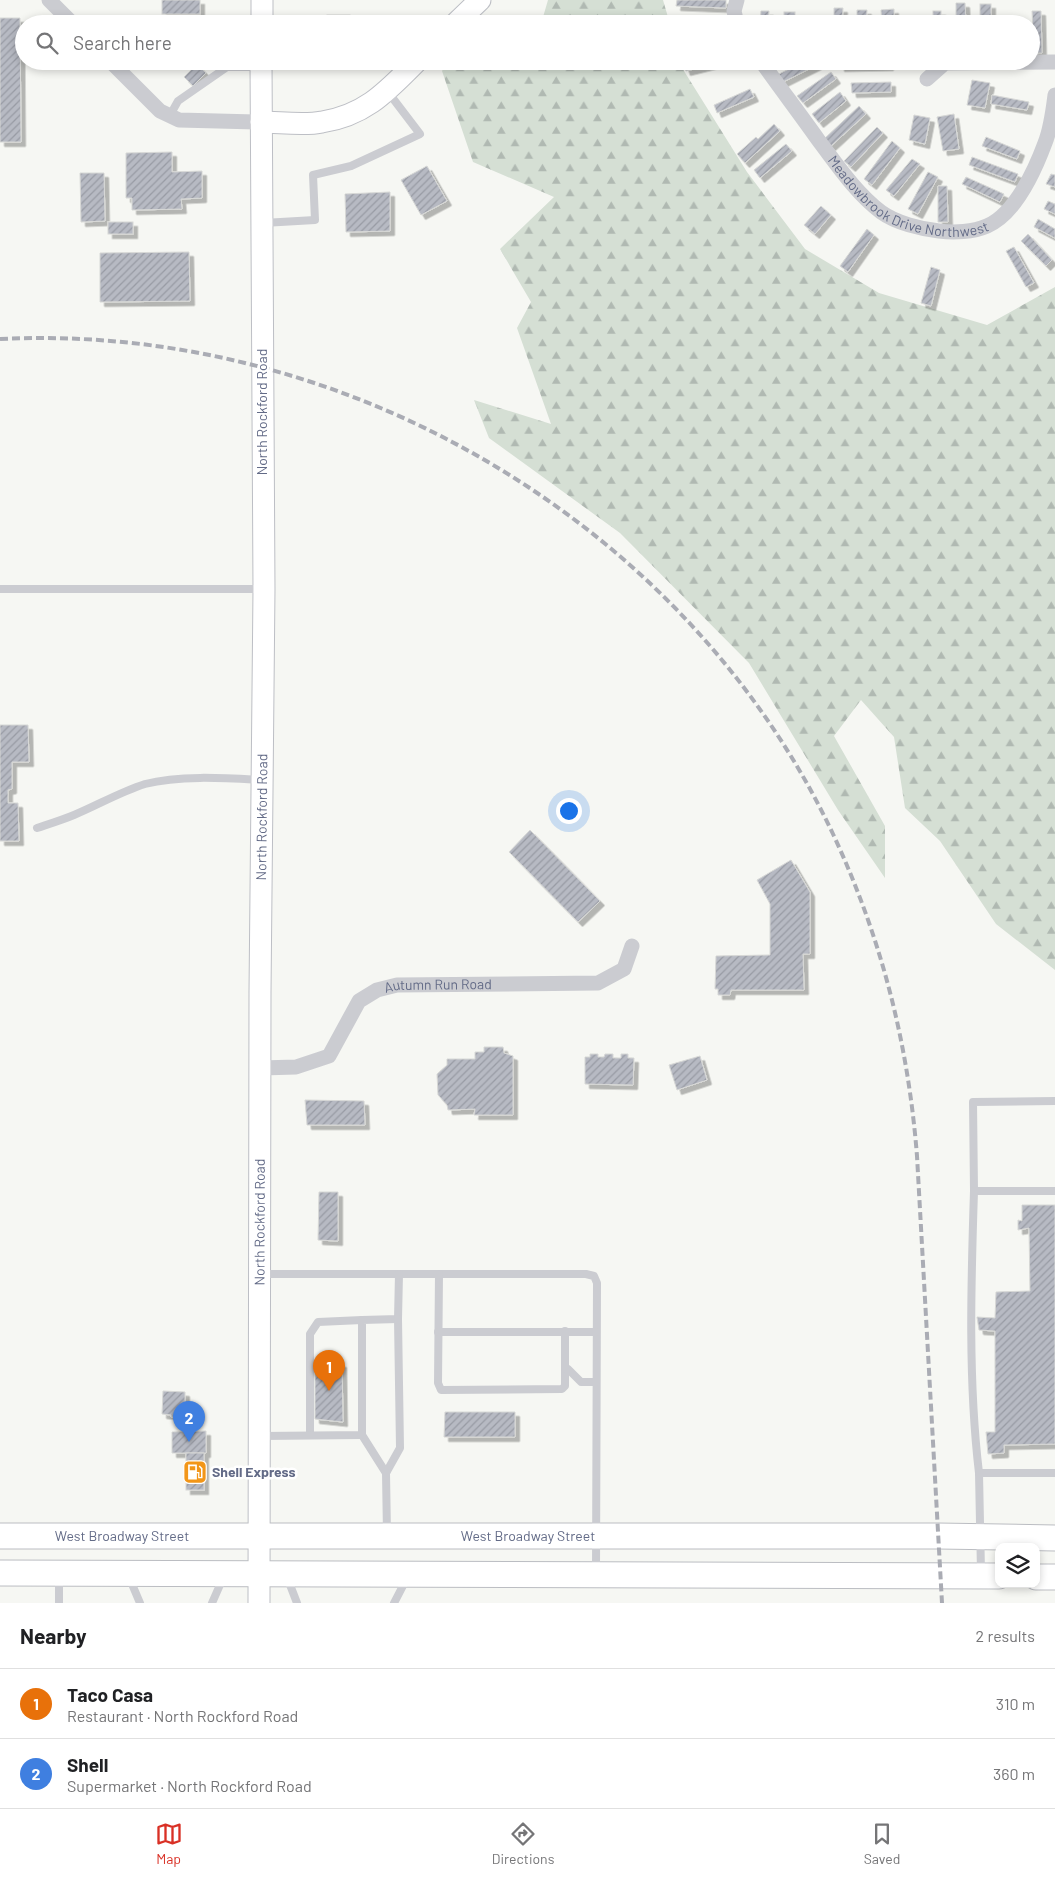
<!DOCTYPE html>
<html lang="en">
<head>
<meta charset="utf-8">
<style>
	:root { --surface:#fff; --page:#f6f6f6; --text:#202124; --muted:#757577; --line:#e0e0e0; --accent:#d93025 }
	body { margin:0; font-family:Barlow,sans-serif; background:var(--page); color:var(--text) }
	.controls { position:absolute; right:15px; bottom:15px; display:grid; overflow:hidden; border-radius:10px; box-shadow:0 2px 8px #0003 }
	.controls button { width:45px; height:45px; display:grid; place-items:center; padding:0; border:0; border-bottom:1px solid var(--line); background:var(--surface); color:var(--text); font:25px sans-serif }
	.you { position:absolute; left:568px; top:810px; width:18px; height:18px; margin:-12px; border:4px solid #fff; border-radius:50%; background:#1a73e8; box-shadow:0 0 0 8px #1a73e833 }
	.badge { display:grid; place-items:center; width:32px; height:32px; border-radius:50%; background:var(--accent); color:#fff; font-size:16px; font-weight:700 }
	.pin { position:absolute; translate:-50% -41px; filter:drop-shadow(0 1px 2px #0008) }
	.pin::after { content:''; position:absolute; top:26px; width:18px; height:15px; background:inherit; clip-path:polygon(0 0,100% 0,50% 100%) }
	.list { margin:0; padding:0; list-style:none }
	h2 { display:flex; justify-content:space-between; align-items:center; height:65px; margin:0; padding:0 20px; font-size:21px }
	h2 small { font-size:16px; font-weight:400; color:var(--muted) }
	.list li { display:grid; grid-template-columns:32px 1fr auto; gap:15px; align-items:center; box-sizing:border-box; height:70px; padding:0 20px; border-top:1px solid var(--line) }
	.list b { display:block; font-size:19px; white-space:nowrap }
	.list p { margin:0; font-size:16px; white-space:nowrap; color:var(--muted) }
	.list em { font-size:16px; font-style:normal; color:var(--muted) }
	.icon { flex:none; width:28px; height:28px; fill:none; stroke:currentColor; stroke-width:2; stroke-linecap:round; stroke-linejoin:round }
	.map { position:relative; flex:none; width:1055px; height:1603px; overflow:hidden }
	.search { position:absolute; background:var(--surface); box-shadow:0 2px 8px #0003; left:15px; right:15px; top:15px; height:55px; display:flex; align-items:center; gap:12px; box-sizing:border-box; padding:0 18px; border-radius:28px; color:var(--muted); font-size:19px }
	.sheet { height:205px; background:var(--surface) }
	nav { display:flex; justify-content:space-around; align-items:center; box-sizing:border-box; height:70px; border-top:1px solid var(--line); background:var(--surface); font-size:14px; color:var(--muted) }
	nav a { display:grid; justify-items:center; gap:2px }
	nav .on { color:var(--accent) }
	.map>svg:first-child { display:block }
</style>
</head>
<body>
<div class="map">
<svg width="1055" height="1603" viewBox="0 0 1055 1603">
	<defs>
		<pattern id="forest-firs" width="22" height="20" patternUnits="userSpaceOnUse" patternTransform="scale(1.25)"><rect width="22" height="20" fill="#d5dfd4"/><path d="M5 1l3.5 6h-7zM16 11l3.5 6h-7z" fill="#b0b9b2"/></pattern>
		<pattern id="building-hatch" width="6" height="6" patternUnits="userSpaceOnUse" patternTransform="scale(1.25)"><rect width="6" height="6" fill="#b7bac3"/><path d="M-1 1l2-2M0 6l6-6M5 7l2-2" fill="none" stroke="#989ba4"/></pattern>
		<filter id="shadow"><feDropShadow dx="4.5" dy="4.5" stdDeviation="0" flood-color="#0004"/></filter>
	</defs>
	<rect width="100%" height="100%" fill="#f6f7f3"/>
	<g fill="url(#forest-firs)">
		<path d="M548,0H663L670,24H541Z"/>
		<path d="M448,61H681L684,71L747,172L805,249L879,293L987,325L1055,287V970L996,924L940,841L905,808L894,737L861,700L834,736L885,826V878L838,810L749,663L620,533L489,438L474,400L551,424L517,328L531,302L500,249L554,197L473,162L442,71Z"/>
	</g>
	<g fill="url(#building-hatch)" stroke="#d7d8d6" filter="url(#shadow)">
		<rect x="162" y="0" width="38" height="14"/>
		<path d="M677,0H726V8L676,6Z"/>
		<path d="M956,3H965L966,24H956Z"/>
		<rect x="980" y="4" width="11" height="20"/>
		<path d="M834,8H843L842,24H834Z"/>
		<path d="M894,9V24H882L881,10Z"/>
		<path d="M857,10H867L866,24H857Z"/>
		<path d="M761,11H769L768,24H760Z"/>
		<rect x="933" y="11" width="8" height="13"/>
		<path d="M1032,11H1041L1042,53H1034Z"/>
		<rect x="784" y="12" width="11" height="12"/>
		<rect x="327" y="15" width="23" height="9"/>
		<path d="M0,18H20L21,142H0Z"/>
		<path d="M686,61H726L686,71L683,62Z"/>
		<path d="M805,61H815L817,65L781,83L777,75Z"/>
		<path d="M840,61H889V66L840,67Z"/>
		<path d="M197,64L206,73L193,86L184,77Z"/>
		<path d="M831,72L836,79L803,103L797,96Z"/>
		<path d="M972,80L990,83L985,108L967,105Z"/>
		<path d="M891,82V92L852,93L851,83Z"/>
		<path d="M750,89L754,97L717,113L714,105Z"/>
		<path d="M840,92L846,101L819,123L812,114Z"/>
		<path d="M992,95L1029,102L1027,110L991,104Z"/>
		<path d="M859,106L866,114L831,146L824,139Z"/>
		<path d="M954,114L959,149L943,151L937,117Z"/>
		<path d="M914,115L930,118L925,144L909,140Z"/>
		<path d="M774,124L780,131L745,163L737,154L756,137L758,139Z"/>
		<path d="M877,127L883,133L851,167L844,161Z"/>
		<path d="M986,137L1020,151L1017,159L982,146Z"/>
		<path d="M892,141L900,148L872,185L864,179Z"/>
		<path d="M786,144L792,151L760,178L754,170Z"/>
		<path d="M172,152V172L202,171V198L181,199L182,209L132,210V198H126V153Z"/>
		<path d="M972,157L1018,174L1015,182L969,165Z"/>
		<path d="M912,159L920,164L894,196L886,190Z"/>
		<path d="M427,166L447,201L421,215L401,180Z"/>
		<path d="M928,172L938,177L918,214L908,209Z"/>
		<path d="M80,173H104L105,221L81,222Z"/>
		<path d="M1051,174L1055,175V187L1046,184Z"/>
		<path d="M966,177L1004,194L1000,202L962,184Z"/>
		<path d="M938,186H947L948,222H938Z"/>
		<path d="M390,192V231L346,232L345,194Z"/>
		<path d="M1048,201L1055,204V214L1044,209Z"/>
		<path d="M821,206L831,215L815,234L804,225Z"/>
		<path d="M1038,219L1055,229V238L1034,227Z"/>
		<rect x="108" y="222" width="25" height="12"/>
		<path d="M867,229L874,235L848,272L840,266Z"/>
		<path d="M1028,234L1052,260L1046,266L1021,241Z"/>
		<path d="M1014,247L1034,283L1026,287L1006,251Z"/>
		<path d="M189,252L190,301L100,302V253Z"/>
		<path d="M931,267L940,270L931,306L921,303Z"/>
		<path d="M0,725H28L29,762H12V789L8,790V803H18L19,841H0Z"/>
		<path d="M530,830L600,901L578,922L509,852Z"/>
		<path d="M791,860L810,892V954H803L804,990H731L730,995H718V989H715L716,956L770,955V904L757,880Z"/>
		<path d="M484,1047H503L504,1053L513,1056V1115H474L475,1109L448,1110L447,1105L438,1095L437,1074L447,1065V1059H475V1052H484Z"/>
		<path d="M590,1054H598V1057H604L605,1054H613V1058H621V1054H628V1058H634L633,1085L585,1084V1057H590Z"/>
		<path d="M700,1056L707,1080L677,1090L669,1065Z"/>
		<path d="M305,1100L364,1101L365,1125H307Z"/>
		<path d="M319,1192H338V1241L318,1240Z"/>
		<path d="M1022,1205H1055V1444L1004,1445V1453L988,1454L986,1432H995V1331L979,1330L977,1317L995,1318L996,1292L1030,1291L1029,1228L1018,1230V1220L1022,1221Z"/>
		<path d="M315,1362L342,1363L343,1422L315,1419Z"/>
		<path d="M163,1391L185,1392V1414H179V1417H171V1415L162,1414Z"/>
		<path d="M445,1412H515V1437H444Z"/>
		<path d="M206,1431V1453H172V1432Z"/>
		<rect x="186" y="1453" width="18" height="37"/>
	</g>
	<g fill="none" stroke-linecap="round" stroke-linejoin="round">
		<g stroke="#bdbfc5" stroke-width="23">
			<g id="secondary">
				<path d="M262,24V0"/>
				<path d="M455,24L480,0"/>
				<path d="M261,122C279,122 304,126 322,122C366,115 387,91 417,61"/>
				<path id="s3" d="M259,1603L260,993L264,589L261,61"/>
			</g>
		</g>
		<g stroke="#bbbdc2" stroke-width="27">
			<g id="primary">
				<path id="s4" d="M0,1536H938L1055,1538"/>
				<path d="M0,1573L999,1576"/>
				<path d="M1036,1577H1055"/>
			</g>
		</g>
		<g stroke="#cbccd1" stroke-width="8">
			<path d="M169,117L178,101L227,67H260"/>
			<path d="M263,223L315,220L313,175L351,166L420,134L388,92"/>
			<path d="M0,589H263"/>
			<path d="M37,828C49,824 62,820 74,815C98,805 120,792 145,784C179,775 225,778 260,780"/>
			<path d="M1055,1101L973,1102L974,1191H1055"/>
			<path d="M974,1191C971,1284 968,1380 979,1473"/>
			<path d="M262,1274H586L594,1276L597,1283L596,1572"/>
			<path d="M439,1274L438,1383L441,1390L562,1389L565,1386V1331"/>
			<path d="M438,1332H596"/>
			<path d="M565,1369H568L581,1382H596"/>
			<path d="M310,1435V1334L318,1322L362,1320"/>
			<path d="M362,1435L386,1473"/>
			<path d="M262,1436L362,1435V1320L398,1319L399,1274"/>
			<path d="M387,1534L386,1473L400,1448L398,1319"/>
			<path d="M981,1572L979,1473H1055"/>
			<path d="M59,1575V1603"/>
			<path d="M129,1577L140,1603"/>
			<path d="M287,1577L297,1603"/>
			<path d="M212,1603L223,1578"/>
			<path d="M394,1603L407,1578"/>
		</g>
		<g stroke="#cbccd1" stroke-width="15">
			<path d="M49,0L73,24"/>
			<path d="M737,24L734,11L737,0"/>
			<path d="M110,61L160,111L179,120L261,122"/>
			<path id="s1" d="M761,61C780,88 800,114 819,141C838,166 856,193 881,212C896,223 921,229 939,231C954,233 973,232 987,226C1015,214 1035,170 1045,143C1051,128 1053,111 1055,95"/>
			<path d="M927,79L945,63L1055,62"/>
			<path id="s2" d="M261,1068L296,1067L329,1056L359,1001L377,990L397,985L598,983L624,969L632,946"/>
		</g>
		<use href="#secondary" stroke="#fff" stroke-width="21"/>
		<use href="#primary" stroke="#fff" stroke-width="25"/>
		<path stroke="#aaacb4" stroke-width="4" stroke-dasharray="8 4" stroke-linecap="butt" d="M0,339C343,322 686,522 833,834C881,937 908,1042 917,1156L942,1603"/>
	</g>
	<defs>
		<g id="fuel-square" transform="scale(1.25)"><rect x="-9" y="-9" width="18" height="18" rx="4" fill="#f29618" stroke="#fff"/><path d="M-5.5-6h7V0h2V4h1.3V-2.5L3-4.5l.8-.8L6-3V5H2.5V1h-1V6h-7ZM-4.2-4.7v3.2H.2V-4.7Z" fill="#fff"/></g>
	</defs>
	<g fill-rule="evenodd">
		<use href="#fuel-square" x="195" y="1472"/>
	</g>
	<g text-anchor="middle" stroke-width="5" stroke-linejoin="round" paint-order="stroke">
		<g font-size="14" fill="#636b87" stroke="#fff">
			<text dy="5" stroke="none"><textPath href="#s1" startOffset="212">Meadowbrook Drive Northwest</textPath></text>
			<text transform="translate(262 412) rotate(-90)" y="5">North Rockford Road</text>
			<text dy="5" stroke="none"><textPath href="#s3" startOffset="786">North Rockford Road</textPath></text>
			<text dy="5" stroke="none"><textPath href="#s2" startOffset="215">Autumn Run Road</textPath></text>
			<text dy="5" stroke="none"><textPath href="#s3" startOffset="381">North Rockford Road</textPath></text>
			<text dy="5" stroke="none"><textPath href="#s4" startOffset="122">West Broadway Street</textPath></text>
			<text dy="5" stroke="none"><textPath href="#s4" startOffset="528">West Broadway Street</textPath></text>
		</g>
		<g font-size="14" font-weight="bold" fill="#636b87" stroke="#fff" text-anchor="start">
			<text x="212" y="1477">Shell Express</text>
		</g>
	</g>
</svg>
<div class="controls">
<button><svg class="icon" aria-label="layers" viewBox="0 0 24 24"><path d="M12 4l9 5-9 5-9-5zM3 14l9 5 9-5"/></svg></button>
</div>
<div class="you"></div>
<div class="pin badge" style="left:329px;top:1391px;background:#e8710a">1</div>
<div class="pin badge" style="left:189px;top:1442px;background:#3f7fe0">2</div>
<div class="search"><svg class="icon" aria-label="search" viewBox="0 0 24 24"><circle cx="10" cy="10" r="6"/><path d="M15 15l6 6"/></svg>Search here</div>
</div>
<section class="sheet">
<h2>Nearby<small>2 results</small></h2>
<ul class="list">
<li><span class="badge" style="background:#e8710a">1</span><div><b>Taco Casa</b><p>Restaurant · North Rockford Road</p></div><em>310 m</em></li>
<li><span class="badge" style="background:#3f7fe0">2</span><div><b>Shell</b><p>Supermarket · North Rockford Road</p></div><em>360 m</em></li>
</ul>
</section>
<nav>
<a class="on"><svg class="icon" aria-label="map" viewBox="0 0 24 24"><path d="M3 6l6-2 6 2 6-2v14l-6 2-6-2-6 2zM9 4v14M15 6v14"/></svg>Map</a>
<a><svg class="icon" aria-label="directions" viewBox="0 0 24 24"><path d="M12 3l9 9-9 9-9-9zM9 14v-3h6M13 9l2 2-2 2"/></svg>Directions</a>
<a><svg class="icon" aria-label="saved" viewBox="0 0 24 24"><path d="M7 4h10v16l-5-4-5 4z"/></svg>Saved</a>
</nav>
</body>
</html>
